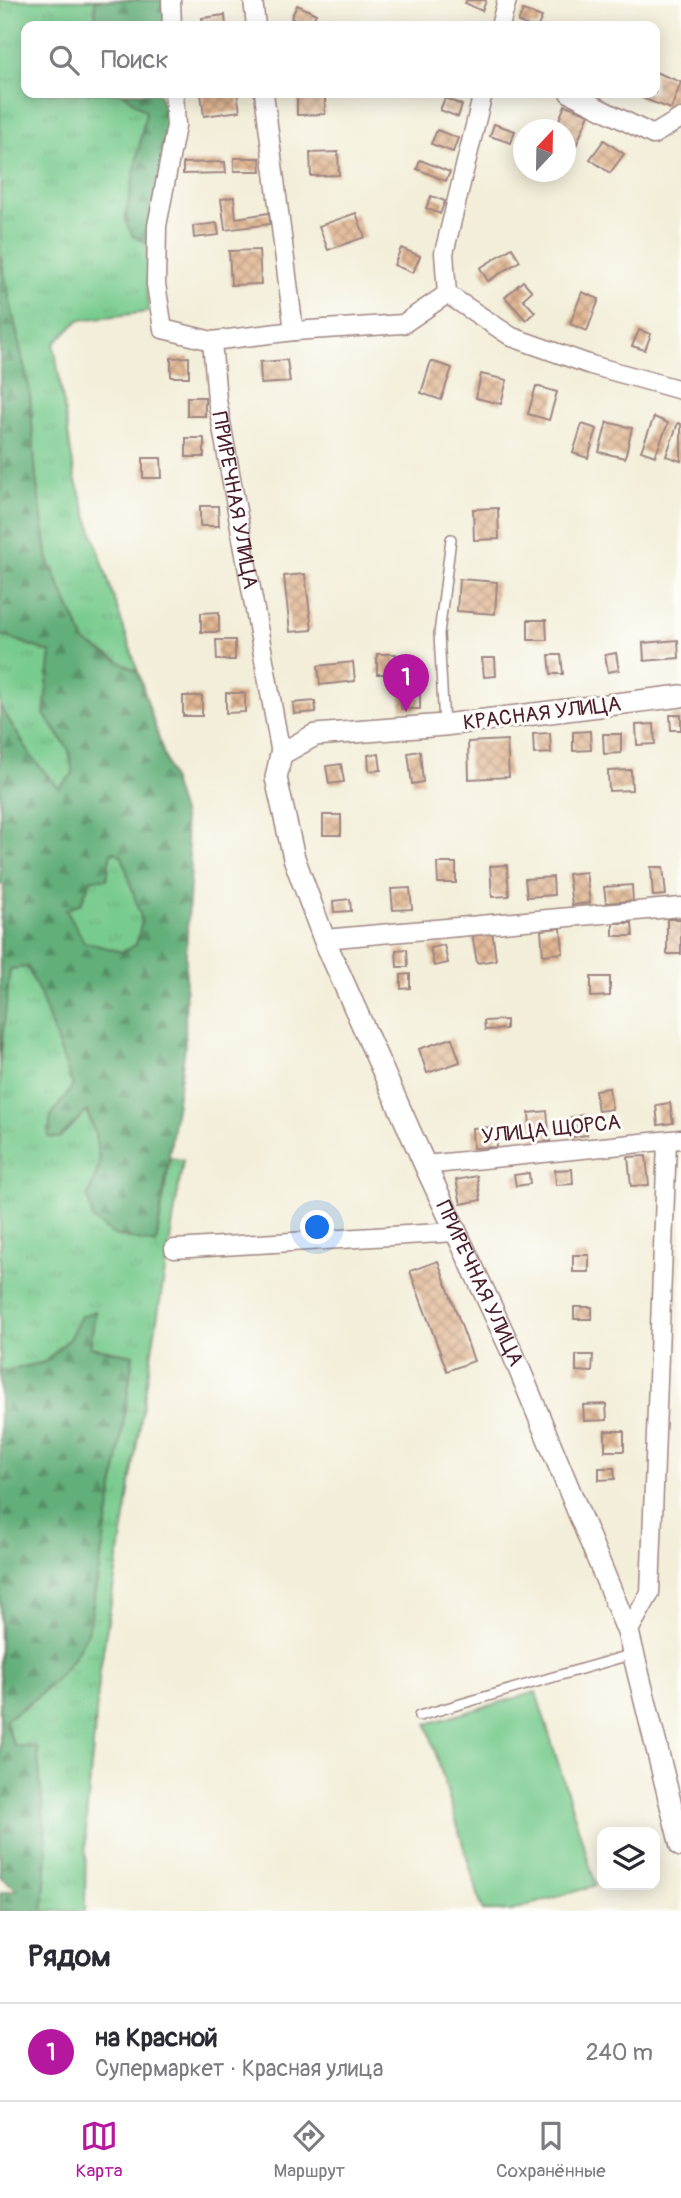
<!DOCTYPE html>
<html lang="ru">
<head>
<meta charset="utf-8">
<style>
	:root { --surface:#fff; --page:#f7f7f7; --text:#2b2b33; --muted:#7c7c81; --line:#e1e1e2; --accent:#b5179e }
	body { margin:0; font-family:Pangolin,sans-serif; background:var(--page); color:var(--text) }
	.controls { position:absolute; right:21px; bottom:21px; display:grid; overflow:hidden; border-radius:14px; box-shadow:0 4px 18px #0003 }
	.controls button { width:63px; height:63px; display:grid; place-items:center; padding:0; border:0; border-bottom:2px solid var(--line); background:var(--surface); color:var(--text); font:35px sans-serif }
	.compass { position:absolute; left:513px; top:119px; width:63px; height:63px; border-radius:50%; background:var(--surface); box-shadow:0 4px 18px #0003; rotate:22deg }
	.you { position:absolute; left:318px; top:1228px; width:24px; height:24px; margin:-18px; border:5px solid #fff; border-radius:50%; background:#1a73e8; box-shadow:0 0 0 10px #1a73e833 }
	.badge { display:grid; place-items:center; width:46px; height:46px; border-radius:50%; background:var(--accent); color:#fff; font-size:23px; font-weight:700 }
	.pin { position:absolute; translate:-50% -58px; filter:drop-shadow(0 2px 4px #0008) }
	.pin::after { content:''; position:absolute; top:37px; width:24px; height:21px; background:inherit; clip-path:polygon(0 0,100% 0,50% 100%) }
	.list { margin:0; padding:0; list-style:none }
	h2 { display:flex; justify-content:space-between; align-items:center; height:91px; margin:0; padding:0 28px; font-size:30px }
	h2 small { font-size:23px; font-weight:400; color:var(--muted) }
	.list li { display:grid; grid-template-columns:46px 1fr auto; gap:21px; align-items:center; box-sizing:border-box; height:98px; padding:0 28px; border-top:2px solid var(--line) }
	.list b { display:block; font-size:26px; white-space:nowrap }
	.list p { margin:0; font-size:23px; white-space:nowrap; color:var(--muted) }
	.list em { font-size:23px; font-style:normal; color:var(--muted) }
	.icon { flex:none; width:38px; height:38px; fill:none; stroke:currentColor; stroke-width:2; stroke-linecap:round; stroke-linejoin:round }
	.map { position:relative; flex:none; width:681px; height:1911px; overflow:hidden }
	.search { position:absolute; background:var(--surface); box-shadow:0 4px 18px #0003; left:21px; right:21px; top:21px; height:77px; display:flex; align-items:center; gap:18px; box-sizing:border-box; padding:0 24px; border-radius:14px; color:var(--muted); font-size:26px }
	.sheet { height:189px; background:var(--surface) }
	nav { display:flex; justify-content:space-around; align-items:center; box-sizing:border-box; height:98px; border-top:2px solid var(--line); background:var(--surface); font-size:19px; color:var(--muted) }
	nav a { display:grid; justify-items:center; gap:4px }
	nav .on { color:var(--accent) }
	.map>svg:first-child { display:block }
</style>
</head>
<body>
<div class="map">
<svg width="681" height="1911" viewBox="0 0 681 1911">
	<defs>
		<pattern id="grass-tufts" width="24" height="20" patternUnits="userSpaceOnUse" patternTransform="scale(1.75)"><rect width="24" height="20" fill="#78cb8e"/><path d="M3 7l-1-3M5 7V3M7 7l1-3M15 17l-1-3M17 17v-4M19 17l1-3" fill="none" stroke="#69ae7b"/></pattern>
		<pattern id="forest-firs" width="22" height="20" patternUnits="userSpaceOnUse" patternTransform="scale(1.75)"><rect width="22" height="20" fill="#62af79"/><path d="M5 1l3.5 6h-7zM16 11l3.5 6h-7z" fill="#538e63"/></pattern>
		<pattern id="building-cross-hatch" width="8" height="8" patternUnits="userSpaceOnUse" patternTransform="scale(1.75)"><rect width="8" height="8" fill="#e1b794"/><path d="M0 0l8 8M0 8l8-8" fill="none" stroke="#b89479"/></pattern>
	</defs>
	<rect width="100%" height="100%" fill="#fdfcf7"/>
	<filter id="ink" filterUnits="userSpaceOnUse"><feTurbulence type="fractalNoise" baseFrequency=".0143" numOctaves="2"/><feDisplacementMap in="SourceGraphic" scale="14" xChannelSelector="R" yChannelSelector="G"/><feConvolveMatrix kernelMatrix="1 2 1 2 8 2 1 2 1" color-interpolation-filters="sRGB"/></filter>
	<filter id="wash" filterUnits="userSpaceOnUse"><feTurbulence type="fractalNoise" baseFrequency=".00686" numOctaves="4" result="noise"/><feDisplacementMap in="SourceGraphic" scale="28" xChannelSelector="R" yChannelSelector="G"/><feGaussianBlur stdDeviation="1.57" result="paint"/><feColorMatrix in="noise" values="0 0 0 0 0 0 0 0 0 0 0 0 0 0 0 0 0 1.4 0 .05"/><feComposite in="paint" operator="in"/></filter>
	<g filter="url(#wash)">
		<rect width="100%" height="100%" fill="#f3eed9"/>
		<g fill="url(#grass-tufts)" stroke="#61755c" stroke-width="2">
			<path d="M0,0H95L96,26H26V93H123L146,111L125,220L133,236L147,243L148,312L79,320L54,344L75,478L138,672L85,642L48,560L36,478L30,393L0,255Z"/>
			<path d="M0,634L51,653L44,714L69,750L73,774L59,789L33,759L0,706Z"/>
			<path d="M114,851L122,856L143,921L136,945L122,952L84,942L66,909L81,903L91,879L107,878L110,856Z"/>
			<path d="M27,967L40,994L73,1086L51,1116L71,1127L86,1110L95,1134L100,1164L88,1196L156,1244L170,1158L183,1160L100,1670L86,1821L85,1911H43L47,1853L37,1747L14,1746L5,1720C41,1698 70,1670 88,1632L118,1460L133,1355L90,1347L95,1312L81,1316L69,1339L45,1362L0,1372V1059L10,969Z"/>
		</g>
		<g fill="url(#forest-firs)" stroke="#566752" stroke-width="2" fill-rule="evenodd">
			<path d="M95,0H165V26H96Z"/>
			<path d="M123,93H159L168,121L164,156L147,243L133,236L125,220L146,112Z"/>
			<path d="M0,255L30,393L36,478L48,560L85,642L138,672L182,813L191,866L186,951L185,1047L156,1244L114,1235L93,1220L88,1196L100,1164L95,1134L87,1111L59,1138L48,1137L51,1116L73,1086L40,994L27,967L10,969L0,1059V924L4,885L0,884V706L33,759L59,788L73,774L69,750L44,714L51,653L0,634ZM113,851L122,856L142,921L136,945L122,952L84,942L66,910L81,903L91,879H107L110,856Z"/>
			<path d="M95,1311L90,1347L133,1355L118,1460L88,1632C70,1671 41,1696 5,1720L14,1746L37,1747L47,1853L43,1911H0V1893L17,1889L0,1876V1372L45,1362L69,1339L81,1316Z"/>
		</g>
		<path fill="#78cb8e" stroke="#61755c" stroke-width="2" d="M536,1692L596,1885L511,1911H483L427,1724Z"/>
		<g id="blocks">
			<g fill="url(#building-cross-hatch)">
				<path d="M467,0H484L486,1L482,11L465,3Z"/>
				<path d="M297,5L316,14L310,26L291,18Z"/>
				<path d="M523,10L542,17L538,26H529L518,22Z"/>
				<path d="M225,15L226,26H203L202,18Z"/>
				<path d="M655,72L681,82L671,109L639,97L641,93H655Z"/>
				<path d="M210,93H237L240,111L204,116L201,94Z"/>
				<path d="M297,93H325V114L297,115Z"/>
				<path d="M445,98L462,105L458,117L440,110Z"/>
				<path d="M565,105L589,114L576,146L566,142V130H555Z"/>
				<path d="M494,124L515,131L511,143L490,136Z"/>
				<path d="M437,130L458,138L453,152L431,144Z"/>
				<path d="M604,140L624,154L610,173L590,159Z"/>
				<path d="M338,152L339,175L311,176L310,153Z"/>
				<path d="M234,158H260L261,171H234Z"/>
				<path d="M420,160L450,172L446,181L417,169Z"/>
				<path d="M225,162L226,173L183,174V163Z"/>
				<path d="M431,196L445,201L440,214L426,208Z"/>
				<path d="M234,197L236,218L269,213L270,224L225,230L221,199Z"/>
				<path d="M356,213L365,237L328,250L319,226Z"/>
				<path d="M217,223L219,235L194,238L193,226Z"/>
				<path d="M401,248L420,256L413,273L394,265Z"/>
				<path d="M512,248L520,261L488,281L480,268Z"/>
				<path d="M259,250L261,284L231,285L229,251Z"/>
				<path d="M523,281L532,291L523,299L535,312L526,320L505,297Z"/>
				<path d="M582,292L599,299L587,331L570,324Z"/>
				<path d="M639,330L651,334L645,350L632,346Z"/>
				<path d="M189,357V377H171V358Z"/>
				<path d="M287,360L290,382L261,384L260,362Z"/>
				<path d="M431,361L452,368L441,400L421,393Z"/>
				<path d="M481,374L507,380L501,404L476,398Z"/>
				<path d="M536,386L557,392L549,420L528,414Z"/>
				<rect x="187" y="397" width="18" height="19"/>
				<path d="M654,417L668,423L655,456L641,451Z"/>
				<path d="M607,422L632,428L625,458L599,452Z"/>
				<path d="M678,423L681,424V461L666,456Z"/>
				<path d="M582,424L597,429L588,458L573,453Z"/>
				<rect x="186" y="438" width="18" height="19"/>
				<path d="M143,458H161L162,478H143Z"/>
				<path d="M200,506H218L219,526H200Z"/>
				<path d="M498,508L499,539L474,540L473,509Z"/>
				<path d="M305,574L312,630L290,632L284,576Z"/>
				<path d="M459,579L497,582L495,614L457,611Z"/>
				<path d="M219,612V632H201V613Z"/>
				<path d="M528,620H546L547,640H528Z"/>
				<path d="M216,640H235V660H217Z"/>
				<path d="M678,640L679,658L644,661L643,643Z"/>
				<path d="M616,653L619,670L608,672L605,655Z"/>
				<rect x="377" y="654" width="19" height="20"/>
				<path d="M549,655H561L563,674H551Z"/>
				<path d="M482,658H495L496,676L484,677Z"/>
				<path d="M353,662L355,681L320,685L318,666Z"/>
				<rect x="401" y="689" width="19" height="20"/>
				<path d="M226,693H245V712L226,713Z"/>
				<rect x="183" y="696" width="19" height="20"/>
				<path d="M315,701L316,712L294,714L293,703Z"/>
				<path d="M670,715H681V730H671Z"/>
				<path d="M654,724L655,744L637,745L636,725Z"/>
				<path d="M590,731L591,750L573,751V732Z"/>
				<path d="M550,733L551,753L534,754L533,734Z"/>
				<path d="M603,734H621V753L604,754Z"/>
				<path d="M507,740L509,777L469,779L468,742Z"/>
				<path d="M420,751L423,782L412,784L408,753Z"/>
				<path d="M379,754L381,770L369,771L368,755Z"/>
				<path d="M341,764L344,782L329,784L326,766Z"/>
				<path d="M631,770L632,790L609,791L608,771Z"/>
				<rect x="323" y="815" width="18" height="20"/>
				<path d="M437,863H456V883H438Z"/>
				<path d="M507,865L509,896L492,897L490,866Z"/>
				<path d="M651,867H663L666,895L653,896Z"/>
				<path d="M586,872L590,903L572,905L568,874Z"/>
				<path d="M553,877L554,895L527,897L525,879Z"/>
				<path d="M632,885L633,901L606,903L604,887Z"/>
				<path d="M410,888L412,909L393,910L391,889Z"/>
				<path d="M350,899L351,911L334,912L333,901Z"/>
				<rect x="667" y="919" width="14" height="35"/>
				<path d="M613,923H632L633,936H613Z"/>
				<path d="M561,928L563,953L543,955L541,930Z"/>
				<path d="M492,930L496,960L477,963L472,933Z"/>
				<path d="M444,945L448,963L434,966L430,948Z"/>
				<path d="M407,949L408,967H397L396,950Z"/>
				<path d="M410,974V988L401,989V975Z"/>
				<path d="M591,977H610V996L591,997Z"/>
				<path d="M506,1020V1029L485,1030L484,1021Z"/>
				<path d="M452,1038L460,1062L427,1073L419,1049Z"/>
				<path d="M609,1088L612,1109L598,1111L595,1090Z"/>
				<path d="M670,1103L673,1123L658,1125L656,1105Z"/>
				<path d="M547,1111L550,1141L531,1143L529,1113Z"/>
				<path d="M584,1115L587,1135L573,1137L571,1117Z"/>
				<path d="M496,1127L497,1147L473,1148L472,1128Z"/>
				<path d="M646,1156L649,1185L631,1186L628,1157Z"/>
				<path d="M572,1169L573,1184L556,1185L555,1170Z"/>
				<path d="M529,1173L530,1184L516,1186L514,1175Z"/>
				<path d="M477,1176L481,1200L461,1204L456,1180Z"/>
				<rect x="573" y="1255" width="16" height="17"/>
				<path d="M438,1261L474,1361L447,1371L410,1271Z"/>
				<rect x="574" y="1307" width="18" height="12"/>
				<path d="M576,1355H593L592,1372L576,1371Z"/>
				<path d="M606,1404L607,1420L584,1421L583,1405Z"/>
				<rect x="605" y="1431" width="19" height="20"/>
				<path d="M599,1468H614L615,1479L599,1480Z"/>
			</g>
		</g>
	</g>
	<g filter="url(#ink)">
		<use href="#blocks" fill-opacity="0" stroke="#9e8682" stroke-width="2"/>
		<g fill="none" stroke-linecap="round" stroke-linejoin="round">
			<g stroke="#9e8682" stroke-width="12">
				<g id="service">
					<path d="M444,725L439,634L451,539"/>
					<path d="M419,1716L633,1654"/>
				</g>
			</g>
			<g stroke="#9e8682" stroke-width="21">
				<g id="minor">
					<path d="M171,0L172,26"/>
					<path d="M253,0L256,26"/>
					<path d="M500,26L507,0"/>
					<path d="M174,93L176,126L157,226L156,284L163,329L212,341L294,331L403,324L447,294"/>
					<path d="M264,93L294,331"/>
					<path d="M483,93L444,253L447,294L512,337L591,365L681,390"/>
					<path d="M569,93L653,135L681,118"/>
					<path id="s1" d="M212,341L217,400L281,754"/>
					<path d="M324,939L681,907"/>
					<path d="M425,1165L681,1139"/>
					<path d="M174,1249L456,1232"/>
					<path d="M628,1632L650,1593L667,1141"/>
				</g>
			</g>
			<g stroke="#9e8682" stroke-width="24">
				<g id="tertiary">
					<path id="s2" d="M681,696L444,725L315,735L281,754L276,778L294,858L324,939L425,1165L513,1354L628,1632L681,1846"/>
				</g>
			</g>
			<use href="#service" stroke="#fff" stroke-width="9"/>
			<use href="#minor" stroke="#fff" stroke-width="18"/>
			<use href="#tertiary" stroke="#fff" stroke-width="21"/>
		</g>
	</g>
	<g text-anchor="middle" stroke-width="6" stroke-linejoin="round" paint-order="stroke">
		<g font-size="21" fill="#4a1f2b" stroke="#fdfcf7">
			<text dy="7" stroke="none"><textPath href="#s1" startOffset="161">ПРИРЕЧНАЯ УЛИЦА</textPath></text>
			<text transform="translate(542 713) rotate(-7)" y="7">КРАСНАЯ УЛИЦА</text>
			<text transform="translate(551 1129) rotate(-6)" y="7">УЛИЦА ЩОРСА</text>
			<text dy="7" stroke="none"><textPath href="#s2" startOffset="978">ПРИРЕЧНАЯ УЛИЦА</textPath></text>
		</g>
	</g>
</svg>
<div class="controls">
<button><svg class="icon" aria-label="layers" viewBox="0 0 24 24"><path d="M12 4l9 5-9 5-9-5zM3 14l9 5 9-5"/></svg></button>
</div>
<svg class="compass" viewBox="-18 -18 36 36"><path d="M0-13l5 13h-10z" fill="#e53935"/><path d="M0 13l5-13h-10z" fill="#7c7c81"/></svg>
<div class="you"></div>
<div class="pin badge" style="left:406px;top:712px">1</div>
<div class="search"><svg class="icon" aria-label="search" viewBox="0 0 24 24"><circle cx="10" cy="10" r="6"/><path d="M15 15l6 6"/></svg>Поиск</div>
</div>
<section class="sheet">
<h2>Рядом<small></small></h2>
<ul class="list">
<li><span class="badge">1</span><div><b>на Красной</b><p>Супермаркет · Красная улица</p></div><em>240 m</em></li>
</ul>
</section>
<nav>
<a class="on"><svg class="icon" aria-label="map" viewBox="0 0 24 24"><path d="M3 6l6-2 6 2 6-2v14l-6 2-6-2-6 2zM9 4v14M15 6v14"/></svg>Карта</a>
<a><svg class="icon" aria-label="directions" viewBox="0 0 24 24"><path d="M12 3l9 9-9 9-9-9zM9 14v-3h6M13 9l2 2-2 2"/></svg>Маршрут</a>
<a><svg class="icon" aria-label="saved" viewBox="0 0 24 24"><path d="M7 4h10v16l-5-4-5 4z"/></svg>Сохранённые</a>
</nav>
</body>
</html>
